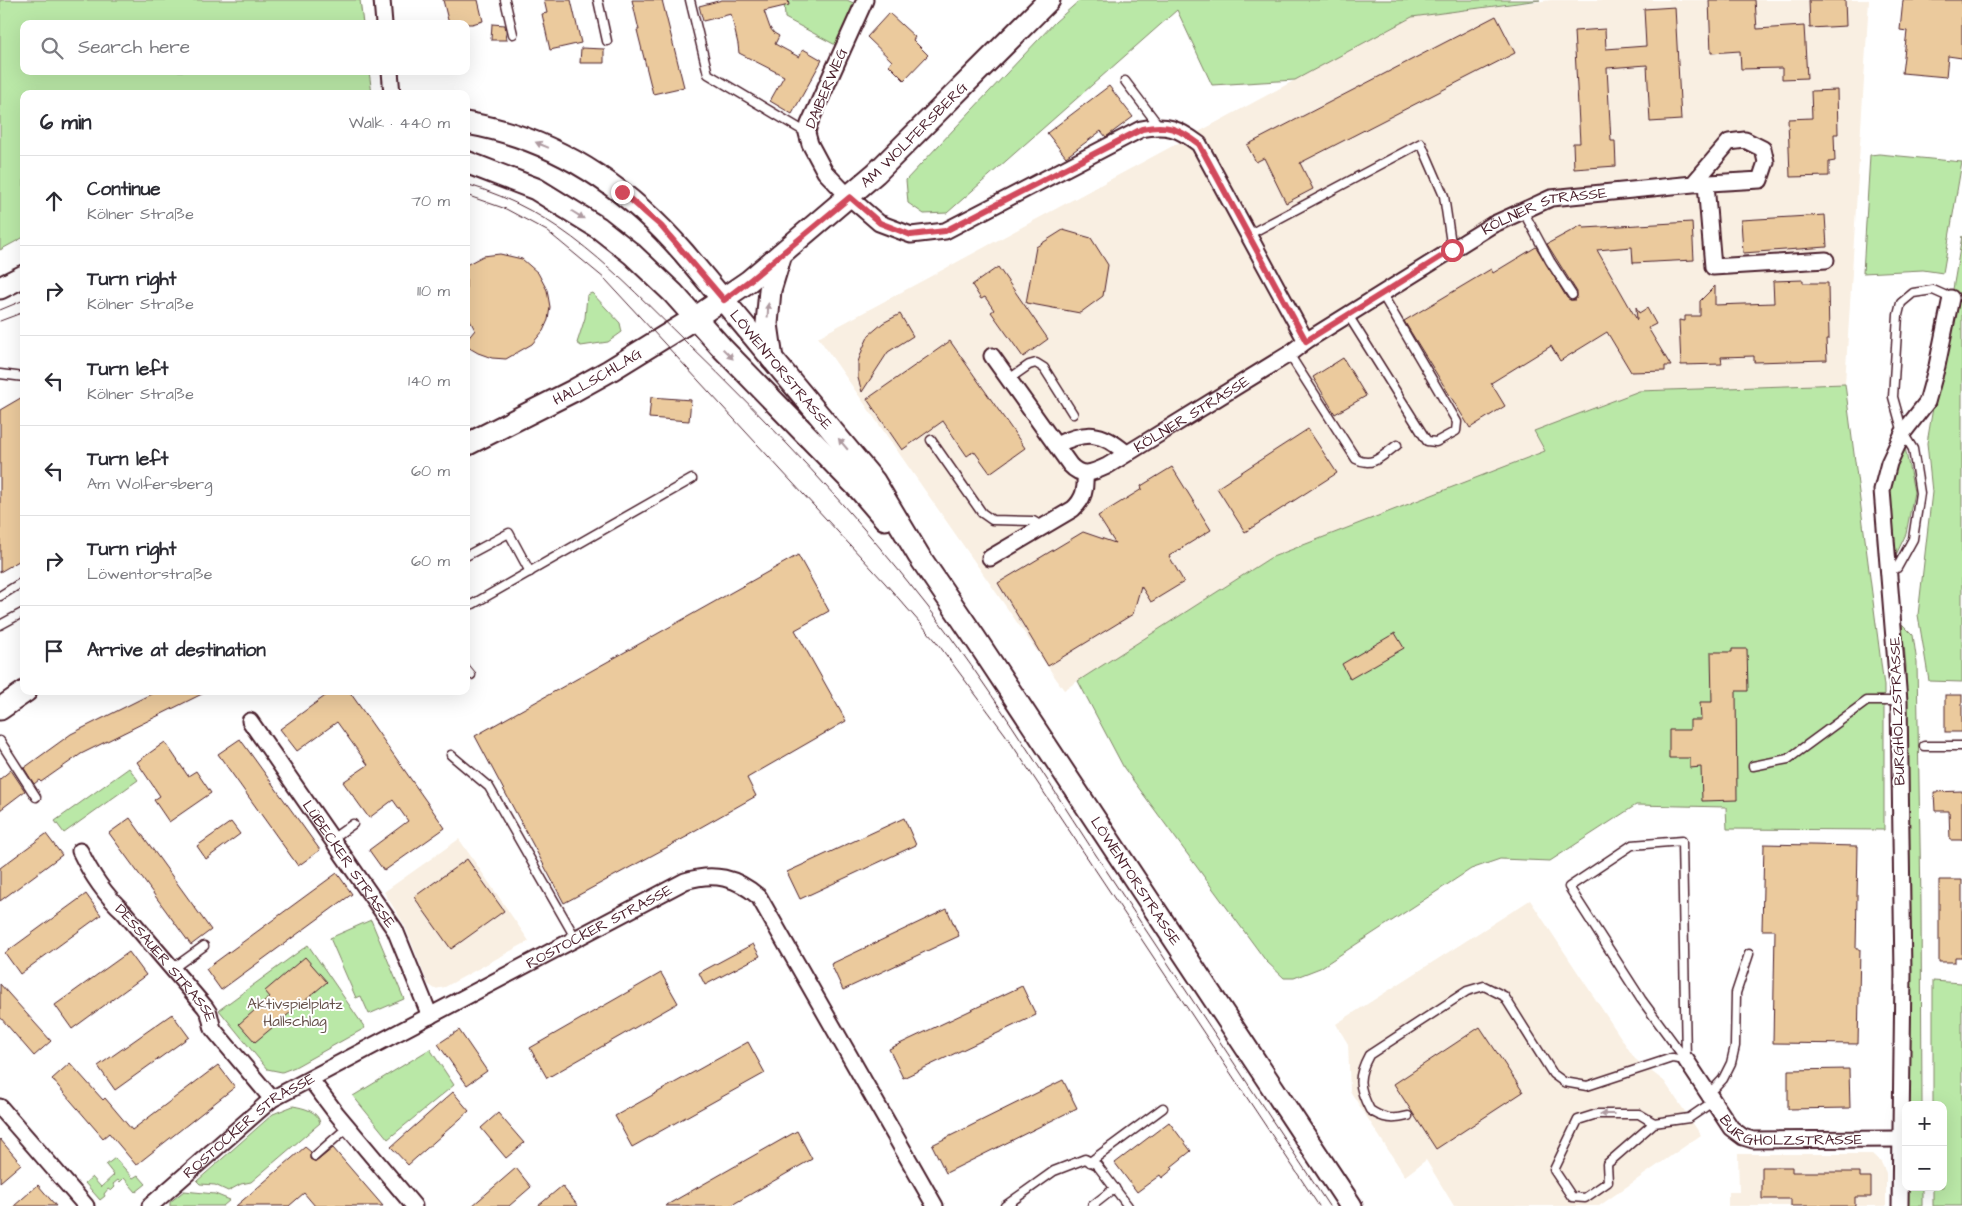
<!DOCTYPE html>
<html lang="en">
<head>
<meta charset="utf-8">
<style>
	:root { --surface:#fff; --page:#f2f2f3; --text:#2b2b33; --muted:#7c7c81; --line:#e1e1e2 }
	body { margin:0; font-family:"Architects Daughter",sans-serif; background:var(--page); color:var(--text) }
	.controls { position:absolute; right:15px; bottom:15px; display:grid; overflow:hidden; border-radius:10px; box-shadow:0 5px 20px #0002 }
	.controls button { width:45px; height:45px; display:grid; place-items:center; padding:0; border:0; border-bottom:1px solid var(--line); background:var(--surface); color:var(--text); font:25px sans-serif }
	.stop { position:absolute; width:15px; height:15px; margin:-11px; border:4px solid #d1495b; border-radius:50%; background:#fff }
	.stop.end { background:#d1495b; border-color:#fff; box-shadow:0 1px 5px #0008 }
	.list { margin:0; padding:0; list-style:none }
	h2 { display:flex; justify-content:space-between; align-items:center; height:65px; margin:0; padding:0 20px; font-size:21px }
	h2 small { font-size:16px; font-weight:400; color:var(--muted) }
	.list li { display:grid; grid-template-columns:32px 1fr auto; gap:15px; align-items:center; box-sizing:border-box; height:90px; padding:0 20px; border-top:1px solid var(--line) }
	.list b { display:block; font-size:19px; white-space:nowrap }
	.list p { margin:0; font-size:16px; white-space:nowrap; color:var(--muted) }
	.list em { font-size:16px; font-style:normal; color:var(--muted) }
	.icon { flex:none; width:28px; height:28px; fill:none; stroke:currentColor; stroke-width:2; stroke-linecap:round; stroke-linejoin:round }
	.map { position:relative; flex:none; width:1962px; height:1206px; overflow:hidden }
	.search { position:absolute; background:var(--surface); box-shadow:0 5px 20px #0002; left:20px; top:20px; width:450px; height:55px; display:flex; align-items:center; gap:12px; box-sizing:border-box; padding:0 18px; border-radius:10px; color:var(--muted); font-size:19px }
	.panel { position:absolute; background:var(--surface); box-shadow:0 5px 20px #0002; left:20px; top:90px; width:450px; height:605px; border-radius:10px }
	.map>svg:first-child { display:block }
</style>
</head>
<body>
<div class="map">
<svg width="1962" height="1206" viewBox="0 0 1962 1206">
	<rect width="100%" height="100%" fill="#fff"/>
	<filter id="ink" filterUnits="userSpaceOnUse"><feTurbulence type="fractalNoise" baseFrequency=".02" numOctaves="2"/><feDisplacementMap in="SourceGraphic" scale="10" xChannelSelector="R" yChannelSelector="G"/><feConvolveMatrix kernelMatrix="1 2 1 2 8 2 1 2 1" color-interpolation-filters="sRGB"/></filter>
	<g filter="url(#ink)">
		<g fill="#f9efe2">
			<path d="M1551,0H1869L1845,384L1639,391L1534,432L1545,451L1270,558L1064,690L818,337L1412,17Z"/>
			<path d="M459,839L529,941L445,987L435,989L428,984L405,926L384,892Z"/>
			<path d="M1530,900L1635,1059L1664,1081L1701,1135L1599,1206H1454L1426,1160L1405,1176L1350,1091L1348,1044L1336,1024Z"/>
			<path d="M1738,1154H1872L1881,1162L1886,1173V1206H1728V1192H1739Z"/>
		</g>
		<g fill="#bae8a7" stroke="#828469">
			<path d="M0,0H360L363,24H24V71H369L372,94H24V237L0,250Z"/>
			<path d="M784,0H847L862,7L843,49L785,18Z"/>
			<path d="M1080,0H1540L1412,17L1295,80L1212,85L1177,10L947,213L924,214L908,203L906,180L1055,22Z"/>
			<path d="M1879,154L1962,162L1943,273L1923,270L1863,273L1870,155Z"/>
			<path d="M1962,236V682L1929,681L1918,615L1932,492L1927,443Z"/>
			<path d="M592,293L620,323L622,332L608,342L581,346L577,343L585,318L587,295Z"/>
			<path d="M1845,384L1884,686V830L1727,829L1726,807L1636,805L1550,861L1500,859L1471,869L1320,968L1294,978H1284L1266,961L1124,768L1078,681L1270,558L1545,451L1534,431L1639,391Z"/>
			<path d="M1905,447L1914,492L1906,534L1894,559L1886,492Z"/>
			<path d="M1902,624L1913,635L1917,663L1921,902L1922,1105H1907L1906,666Z"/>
			<path d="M129,768L138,780L64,833L55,821Z"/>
			<path d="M371,920L404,999L369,1014L361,996L356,998L330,938Z"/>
			<path d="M308,945L365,1028L295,1067L282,1072L267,1069L219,1010Z"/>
			<path d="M1933,981L1962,983V1206H1933V1187H1943V1105H1933Z"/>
			<path d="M430,1049L454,1085L388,1139L353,1096Z"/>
			<path d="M293,1106C304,1108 318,1111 320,1123L251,1182L241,1184L228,1191L215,1185L200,1184L197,1181L273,1114Z"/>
			<path d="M115,1158L133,1178L138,1175L146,1184L136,1192L124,1178L120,1182L118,1180L113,1184L115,1187L111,1191L108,1189L104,1194L105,1196L100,1200L85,1183L92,1177L101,1187L114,1175L106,1165Z"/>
			<rect x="1907" y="1187" width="15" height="19"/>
			<path d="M184,1191L215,1194L230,1200L223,1206H170V1202Z"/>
		</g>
		<g fill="#ebca9d" stroke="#4a1f2b">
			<path d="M443,0H478L483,21L472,24H449Z"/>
			<path d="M544,0H571L581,43L550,50L542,14L547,13Z"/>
			<path d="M632,0H662L684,87L653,94L637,30H639Z"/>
			<path d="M722,0H788L789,5L764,11L770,28L774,33L779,36L775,44L799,57L803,49L822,60L792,114L770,101L784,76L739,53L738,44L731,14L703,21L699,6Z"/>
			<path d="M1709,0H1755L1757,29L1804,26L1807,78L1782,79V68L1741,69L1740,51L1711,53Z"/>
			<path d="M1809,0H1845L1846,26L1810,28Z"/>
			<path d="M1903,0H1962V58L1948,56L1946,77L1902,73L1907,31L1900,30Z"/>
			<path d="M1675,7L1681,120L1650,122L1647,65L1607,68L1611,141H1615L1616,166L1574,169L1573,143H1580L1574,31L1605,29L1606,49L1646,46L1644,9Z"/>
			<path d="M889,13L915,37L913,40L928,55L904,80L889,65L892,61L867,37Z"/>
			<path d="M1496,16L1515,53L1300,163L1313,189L1286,203L1264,158L1256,162L1247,145Z"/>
			<path d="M492,24L505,25L507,40H491Z"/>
			<path d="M581,48L604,49V63H580Z"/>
			<path d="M1109,86L1133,117L1106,137L1101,131L1066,157L1047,133Z"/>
			<path d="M1837,90L1838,134H1834L1835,161L1829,162V176L1790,177L1788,119L1812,118L1811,91Z"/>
			<path d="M1825,215L1827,247L1743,253L1741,220Z"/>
			<path d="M1692,222L1694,260L1633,263L1632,247L1597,250L1637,320L1636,307L1639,313L1647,308L1656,324L1648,328L1671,366H1665V371L1631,372L1607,332L1560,361L1551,346L1491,383L1505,406L1470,428L1404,321L1491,269L1493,273L1536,247L1567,298L1570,300H1575L1577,297V292L1547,244L1582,225L1584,228Z"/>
			<path d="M1063,230L1091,238L1108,265L1103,296L1080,313L1026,303L1036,247Z"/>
			<path d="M500,254L522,259L538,273L547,290L550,307L548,320L543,331L532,344L506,359L492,358L478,353L466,346V341L475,330L466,313V265L483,256Z"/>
			<path d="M998,267L1048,339L1023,357L991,312L994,310L985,297L981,299L972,285Z"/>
			<path d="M1803,280V283H1828L1829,339H1826L1827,360L1754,362V356L1721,357L1722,364L1681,365L1679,320L1685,321V316H1700V301L1715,286V305L1774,303L1773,281Z"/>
			<path d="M900,314L913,336L888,352L862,392L858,378V362L863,348L869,335L883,323Z"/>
			<path d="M950,341L1025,448L990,473L974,451L967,456L943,421L902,450L867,399Z"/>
			<path d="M1343,358L1366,396L1335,414L1313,377Z"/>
			<path d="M24,396V558L0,572V410Z"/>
			<path d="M651,397L691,400L689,421L649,418Z"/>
			<path d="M1308,429L1337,473L1245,532L1217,488Z"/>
			<path d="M1172,467L1211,530L1169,556L1184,582L1151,602L1141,586L1133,614L1048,666L998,583L1083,532L1115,543L1098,516L1142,489L1141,486Z"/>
			<path d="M798,555L829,611L795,630L846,721L747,778L756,796L687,835L688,836L564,903L475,736Z"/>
			<path d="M1395,633L1404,648L1350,679L1342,664Z"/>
			<path d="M1732,649H1747L1748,691H1736L1737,800L1702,801L1701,767L1690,768V758H1669V730H1690V720H1701L1700,702H1712L1711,652H1732Z"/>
			<path d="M157,691H208L81,754L41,782L39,780L34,784L24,768L71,734Z"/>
			<path d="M332,691H349L445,828L384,871L369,850L408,821L393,800L369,818L343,782L368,765L337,722L297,751L280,729Z"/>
			<rect x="1945" y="695" width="17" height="37"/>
			<path d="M240,739L320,850L298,866L218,754Z"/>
			<path d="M165,742L188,776L196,771L211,793L169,822L154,800L160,796L137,762Z"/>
			<path d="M11,770L25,791L0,810V779Z"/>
			<path d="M1962,791V840H1950L1949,811H1935L1934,792Z"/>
			<path d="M130,818L211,930L191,945L109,833Z"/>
			<path d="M904,818L916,845L800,899L787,872Z"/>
			<path d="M231,822L240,834L206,859L197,846Z"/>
			<path d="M46,834L62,855L0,901V868Z"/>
			<path d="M1764,844L1858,846L1856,949H1860L1858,1044L1773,1043L1775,930H1762Z"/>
			<path d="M467,859L504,911L451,949L414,897Z"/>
			<path d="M337,873L352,894L221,990L206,969Z"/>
			<path d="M1939,880H1962V957H1955V962H1939Z"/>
			<path d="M86,894L101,915L20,974L5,953Z"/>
			<path d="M947,909L959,936L843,990L831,964Z"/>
			<path d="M753,944L760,956L705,985L699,973Z"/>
			<path d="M129,952L146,975L72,1029L55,1005Z"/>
			<path d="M305,957L327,982L255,1042L239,1024L270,997L265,991Z"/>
			<path d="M661,973L678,1003L547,1078L530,1048Z"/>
			<path d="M0,984L51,1041L34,1056L0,1017Z"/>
			<path d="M1022,986L1036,1015L903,1078L889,1049Z"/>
			<path d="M172,1014L189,1037L115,1090L98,1066Z"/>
			<path d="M1480,1027L1523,1092L1436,1149L1394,1084Z"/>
			<path d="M459,1030L487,1071L467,1085L438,1044Z"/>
			<path d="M748,1042L765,1073L632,1147L615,1116Z"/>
			<path d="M70,1063L103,1100L105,1098L132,1130L218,1065L235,1087L136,1165L109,1133L103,1138L52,1079Z"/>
			<path d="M1849,1069L1850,1108L1788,1109V1070Z"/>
			<path d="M1063,1080L1077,1108L946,1173L932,1145Z"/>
			<path d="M453,1092L469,1111L408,1165L391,1147Z"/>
			<path d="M498,1113L524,1143L506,1158L481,1128Z"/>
			<path d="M1169,1122L1191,1151L1171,1167L1173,1169L1167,1174L1162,1178L1160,1175L1137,1192L1115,1163Z"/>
			<path d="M797,1131L812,1159L730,1206H665Z"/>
			<path d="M0,1139L21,1164L0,1182Z"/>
			<path d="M305,1147L311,1152L310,1155V1159L316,1162L333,1148L383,1206H315L304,1193L289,1206H236Z"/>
			<path d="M1762,1167H1792V1172H1860V1177H1871V1197H1855V1206H1791V1199H1762Z"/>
			<path d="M516,1168L531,1187L509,1206H472Z"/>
			<path d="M38,1185L56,1206H14Z"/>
			<path d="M562,1186L578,1206H538Z"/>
		</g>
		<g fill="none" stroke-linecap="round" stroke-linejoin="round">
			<g stroke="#4a1f2b" stroke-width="11">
				<g id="lane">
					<path d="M505,0L513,34"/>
					<path d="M598,0L607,41"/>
					<path d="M690,0L708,74L807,133"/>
					<path d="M1125,81L1159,126"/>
					<path d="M1523,211L1550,261L1572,295"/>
					<path d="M1248,235L1421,143L1444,196L1452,250"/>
					<path d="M1348,315L1427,441L1436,442L1456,431L1457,422L1382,294"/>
					<path d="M1289,354L1356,459C1373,468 1383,455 1397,445"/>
					<path d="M0,374L24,377"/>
					<path d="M1009,379L1029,365L1036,363L1044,368L1073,414"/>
					<path d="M931,440L982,513L992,520L1033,521L1043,527"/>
					<path d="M466,556L509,533L530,572"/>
					<path d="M1888,570L1897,568L1913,539L1920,493L1913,449L1903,433L1893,397L1898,315L1901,303L1913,293L1933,290L1951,298"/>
					<path d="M0,596L24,581"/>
					<path d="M473,604L692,479"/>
					<path d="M0,625L24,612"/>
					<path d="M466,669L471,675"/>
					<path d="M0,741L36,797"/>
					<path d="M1924,746H1962"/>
					<path d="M451,755L489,787L576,939"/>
					<path d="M1753,766L1788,759L1867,701H1899"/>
					<path d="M332,839L353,824"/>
					<path d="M1682,841L1686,1060L1641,999L1569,887L1632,845Z"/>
					<path d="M172,969L204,946"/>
					<path d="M1709,1094L1723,1079L1731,1063L1735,1046L1736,993L1749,954"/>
					<path d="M1408,1116C1393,1120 1383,1119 1370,1110C1358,1087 1357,1077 1369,1055L1467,991L1484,986L1504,996L1553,1074L1564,1082L1587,1086L1672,1058L1686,1060"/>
					<path d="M1654,1123L1639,1114H1597L1578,1120L1554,1170L1572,1197L1585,1198L1608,1182L1607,1164L1654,1123L1689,1118L1714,1101"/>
					<path d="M315,1156L348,1127"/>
					<path d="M1090,1162L1163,1108"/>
					<path d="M1005,1206L1054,1171L1085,1159L1097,1165L1128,1206"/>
					<path d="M1092,1206L1115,1188"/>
				</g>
			</g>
			<g stroke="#4a1f2b" stroke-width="19">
				<g id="street">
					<path d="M382,0L384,24"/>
					<path d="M865,0L809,124L807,133L810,144L825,172L849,197L879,223L911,235L945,231L1141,129C1167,124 1178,128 1199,144L1306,341"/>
					<path d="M390,71L392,94"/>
					<path d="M1706,184L1713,267L1826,260"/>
					<path id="s1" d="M992,356L1070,465C1082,478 1092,473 1107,466L1289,354L1306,341L1492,225L1551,198L1693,184L1760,180L1766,162L1763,149L1745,140L1729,142L1693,184"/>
					<path d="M1056,445C1086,431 1101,431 1126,453"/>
					<path d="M990,558L1073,509C1084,499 1086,489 1085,474"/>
					<path id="s2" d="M250,721L395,930L430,1016"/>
					<path id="s3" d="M80,851C91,874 104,894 123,911L205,1007L209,1013L213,1029L272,1099"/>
					<path id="s4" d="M1686,1060L1731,1128L1743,1137L1753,1140L1900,1139"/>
					<path d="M311,1080L336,1113L414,1206"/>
					<path d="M0,1107L86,1206"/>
					<path id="s5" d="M150,1206L272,1099L685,881C714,872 736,877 759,897L935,1206"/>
					<path d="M1900,1206L1903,974L1899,701L1882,490L1889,463L1903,433L1927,402L1937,366L1951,298"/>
				</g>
			</g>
			<g stroke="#4a1f2b" stroke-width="25">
				<g id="secondary">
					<path id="s6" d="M466,123C555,138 626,186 684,253L874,481L919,556L975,638L1351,1206"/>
					<path d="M466,162L536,189L599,228L632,254L673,293L723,349L860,490L885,519"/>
					<path d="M0,288L24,276"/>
					<path d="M772,359L767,324L770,290L781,254"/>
					<path id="s7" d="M466,445L573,391L609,371L695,318L749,281L876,173L1049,0"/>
					<path d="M0,709L26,691"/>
				</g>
			</g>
			<use href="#lane" stroke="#fff" stroke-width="8"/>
			<use href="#street" stroke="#fff" stroke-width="15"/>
			<use href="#secondary" stroke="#fff" stroke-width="21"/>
			<g stroke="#4a1f2b" stroke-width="1">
				<path d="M466,184C562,212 616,274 685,341C771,424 854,512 928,607C987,683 1039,768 1092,849C1171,968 1250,1087 1329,1206"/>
				<path d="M466,195L506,209L547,231L605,279L885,583L935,640L1005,734L1319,1206"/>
				<path d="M0,310L24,300"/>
				<path d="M0,321L24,312"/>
			</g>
		</g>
		<defs><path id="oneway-solid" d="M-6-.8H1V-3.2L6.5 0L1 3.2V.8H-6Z" transform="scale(1.25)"/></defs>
		<g fill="#ae9aa0">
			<use href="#oneway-solid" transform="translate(542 145) rotate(-157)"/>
			<use href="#oneway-solid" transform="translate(578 215) rotate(32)"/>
			<use href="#oneway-solid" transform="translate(768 310) rotate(-87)"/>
			<use href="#oneway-solid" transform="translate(728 354) rotate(45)"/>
			<use href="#oneway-solid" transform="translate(843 444) rotate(-130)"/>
			<use href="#oneway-solid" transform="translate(1607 1114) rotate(-180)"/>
		</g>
	</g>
	<g fill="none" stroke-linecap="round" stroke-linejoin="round" filter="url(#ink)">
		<path stroke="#d1495b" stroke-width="6" d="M622,192L661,226L724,300L749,281L850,197L880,223L911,235L945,231L1142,129C1167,124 1178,128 1199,144L1306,341L1452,250"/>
	</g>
	<g text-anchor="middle" stroke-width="4" stroke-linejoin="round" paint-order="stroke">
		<g font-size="15" fill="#4a1f2b" stroke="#fff">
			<text transform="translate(826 88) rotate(-67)" y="5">DAIBERWEG</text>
			<text dy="5" stroke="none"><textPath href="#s7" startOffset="548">AM WOLFERSBERG</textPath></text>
			<text dy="5" stroke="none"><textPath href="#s1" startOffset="684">KÖLNER STRASSE</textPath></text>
			<text dy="5" stroke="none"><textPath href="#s6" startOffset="411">LÖWENTORSTRASSE</textPath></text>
			<text dy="5" stroke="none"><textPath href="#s7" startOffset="148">HALLSCHLAG</textPath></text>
			<text dy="5" stroke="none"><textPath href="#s1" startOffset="274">KÖLNER STRASSE</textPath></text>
			<text transform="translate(1897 711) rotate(-92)" y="5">BURGHOLZSTRASSE</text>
			<text dy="5" stroke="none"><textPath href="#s2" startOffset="174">LÜBECKER STRASSE</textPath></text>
			<text dy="5" stroke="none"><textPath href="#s6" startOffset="1034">LÖWENTORSTRASSE</textPath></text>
			<text dy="5" stroke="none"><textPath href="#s5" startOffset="532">ROSTOCKER STRASSE</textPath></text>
			<text dy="5" stroke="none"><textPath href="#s3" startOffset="142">DESSAUER STRASSE</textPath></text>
			<text dy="5" stroke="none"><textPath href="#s4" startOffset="142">BURGHOLZSTRASSE</textPath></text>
			<text dy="5" stroke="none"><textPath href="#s5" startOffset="128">ROSTOCKER STRASSE</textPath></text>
		</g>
		<g font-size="15" fill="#66514a" stroke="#fff">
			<text x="295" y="1009">Aktivspielplatz<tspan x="295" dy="17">Hallschlag</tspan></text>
		</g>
	</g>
</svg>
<div class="controls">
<button>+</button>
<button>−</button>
</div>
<div class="stop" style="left:1452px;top:250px"></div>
<div class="stop end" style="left:622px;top:192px"></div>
<div class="search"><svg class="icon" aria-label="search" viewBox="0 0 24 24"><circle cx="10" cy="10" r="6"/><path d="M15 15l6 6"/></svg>Search here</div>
<section class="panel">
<h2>6 min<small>Walk · 440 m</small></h2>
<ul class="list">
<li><svg class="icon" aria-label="ahead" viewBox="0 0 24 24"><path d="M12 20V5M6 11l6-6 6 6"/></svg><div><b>Continue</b><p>Kölner Straße</p></div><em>70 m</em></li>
<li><svg class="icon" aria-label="right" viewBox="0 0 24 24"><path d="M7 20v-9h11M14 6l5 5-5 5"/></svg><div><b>Turn right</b><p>Kölner Straße</p></div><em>110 m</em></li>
<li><svg class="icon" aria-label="left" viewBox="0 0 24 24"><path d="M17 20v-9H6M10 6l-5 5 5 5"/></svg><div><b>Turn left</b><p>Kölner Straße</p></div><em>140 m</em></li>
<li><svg class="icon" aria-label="left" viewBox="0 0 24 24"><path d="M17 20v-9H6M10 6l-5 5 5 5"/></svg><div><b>Turn left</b><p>Am Wolfersberg</p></div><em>60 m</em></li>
<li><svg class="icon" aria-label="right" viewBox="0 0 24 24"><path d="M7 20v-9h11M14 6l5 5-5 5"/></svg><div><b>Turn right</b><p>Löwentorstraße</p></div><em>60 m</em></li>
<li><svg class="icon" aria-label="arrive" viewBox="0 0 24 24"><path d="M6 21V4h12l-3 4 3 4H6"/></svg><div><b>Arrive at destination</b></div></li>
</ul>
</section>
</div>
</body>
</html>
